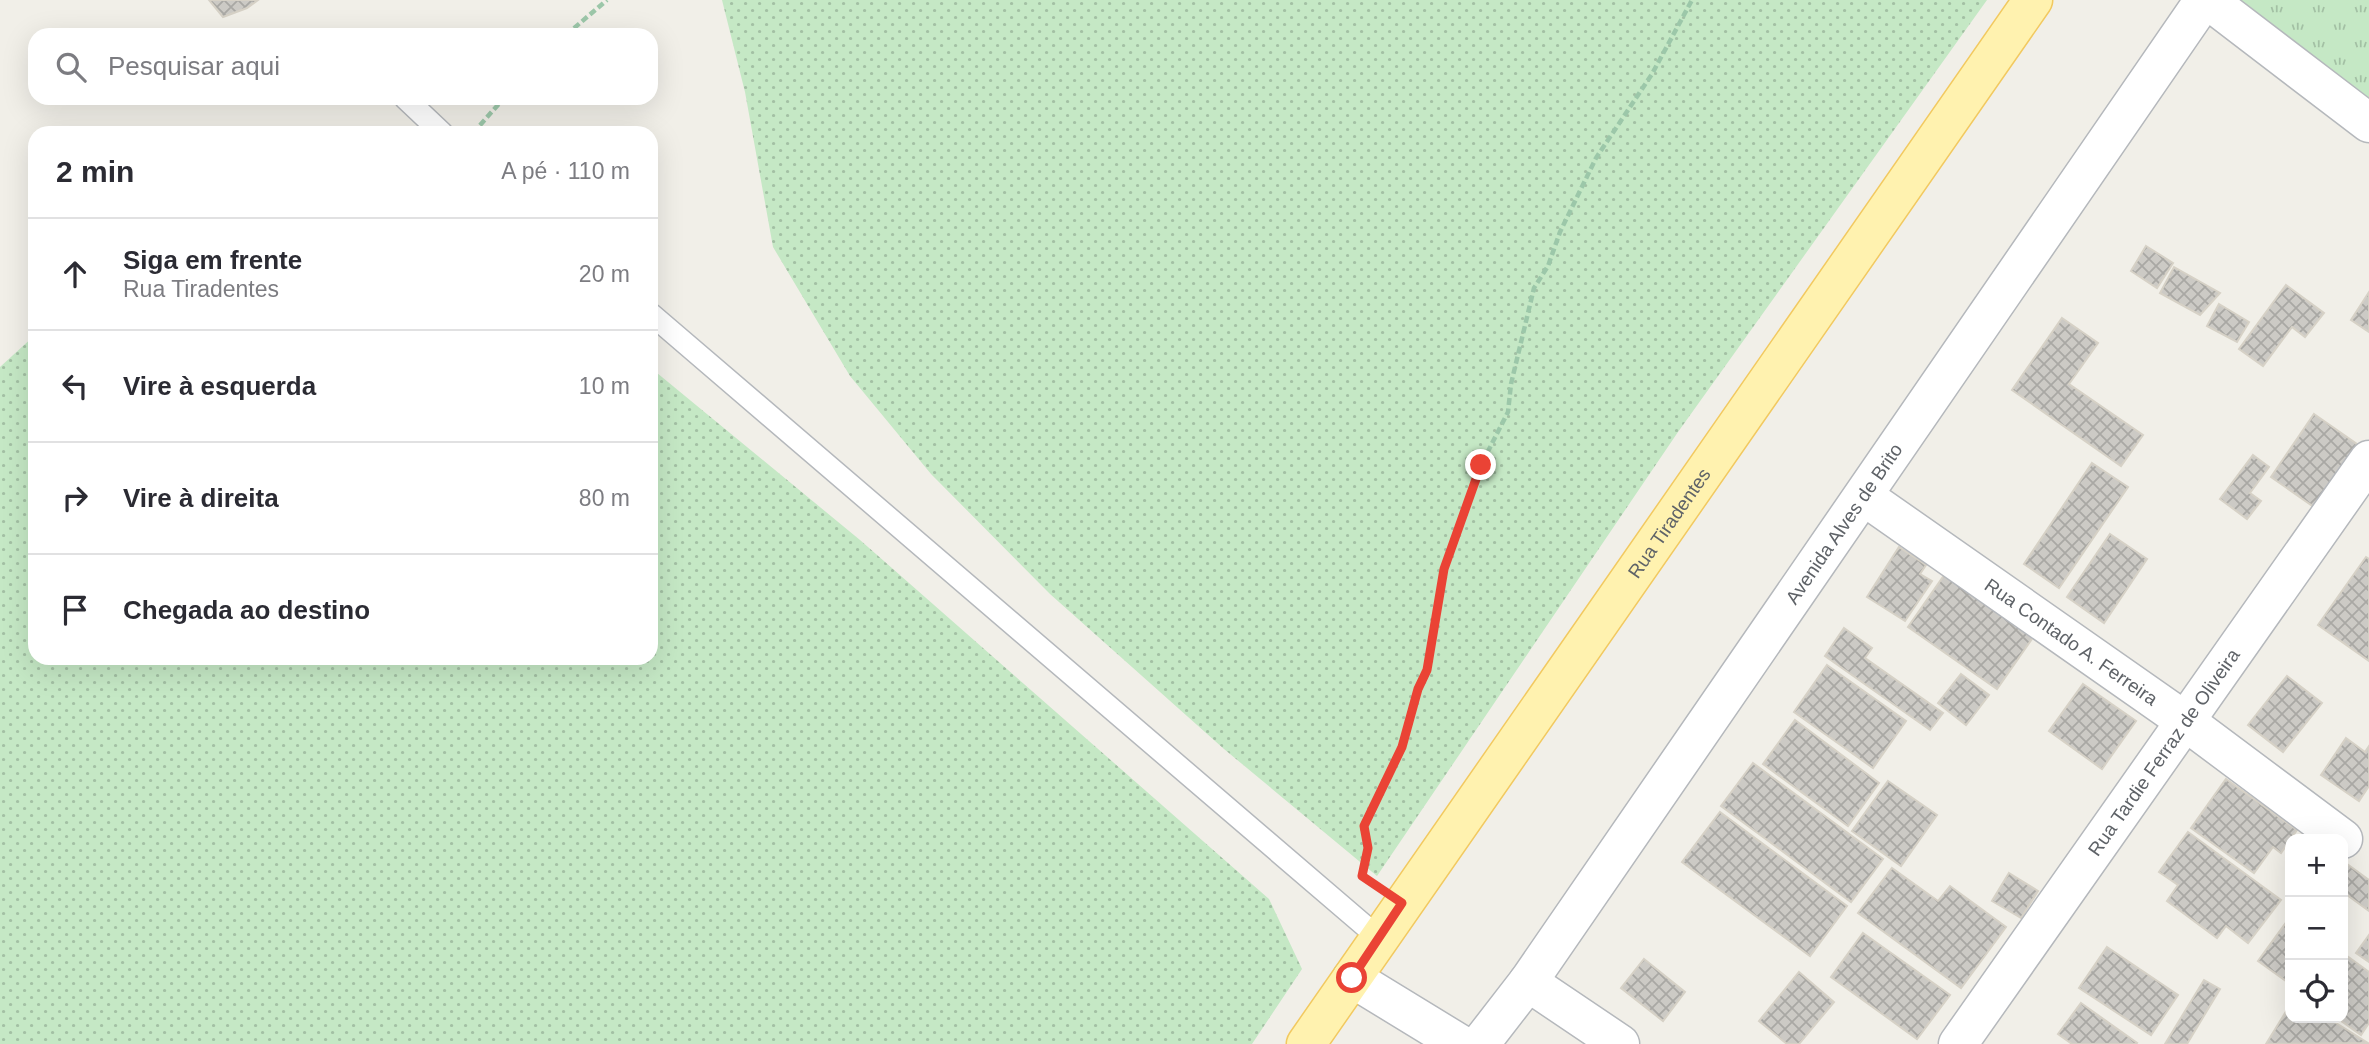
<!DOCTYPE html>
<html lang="pt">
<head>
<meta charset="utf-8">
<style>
	:root { --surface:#fff; --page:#f7f7f7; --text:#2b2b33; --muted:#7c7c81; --line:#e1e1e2 }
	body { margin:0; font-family:Helvetica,sans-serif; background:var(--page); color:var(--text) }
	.controls { position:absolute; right:21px; bottom:21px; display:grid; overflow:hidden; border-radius:14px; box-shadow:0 7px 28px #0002 }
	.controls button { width:63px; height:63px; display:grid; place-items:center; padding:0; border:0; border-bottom:2px solid var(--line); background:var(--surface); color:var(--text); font:35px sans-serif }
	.stop { position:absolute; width:21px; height:21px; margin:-16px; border:5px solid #ea4335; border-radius:50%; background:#fff }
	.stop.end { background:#ea4335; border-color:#fff; box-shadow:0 2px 7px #0008 }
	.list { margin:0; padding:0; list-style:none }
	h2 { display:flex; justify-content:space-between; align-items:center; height:91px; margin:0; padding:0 28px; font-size:30px }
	h2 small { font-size:23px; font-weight:400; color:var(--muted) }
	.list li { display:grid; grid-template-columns:46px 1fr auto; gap:21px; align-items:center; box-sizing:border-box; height:112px; padding:0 28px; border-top:2px solid var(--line) }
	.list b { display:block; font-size:26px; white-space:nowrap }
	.list p { margin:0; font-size:23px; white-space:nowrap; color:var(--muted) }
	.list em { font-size:23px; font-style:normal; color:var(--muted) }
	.icon { flex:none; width:38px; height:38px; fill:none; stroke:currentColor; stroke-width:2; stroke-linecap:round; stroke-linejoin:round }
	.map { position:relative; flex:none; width:2369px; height:1044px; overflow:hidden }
	.search { position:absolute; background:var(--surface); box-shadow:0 7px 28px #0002; left:28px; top:28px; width:630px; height:77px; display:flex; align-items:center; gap:18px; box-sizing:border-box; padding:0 24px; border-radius:21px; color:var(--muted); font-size:26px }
	.panel { position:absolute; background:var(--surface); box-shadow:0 7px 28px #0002; left:28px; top:126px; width:630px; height:539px; border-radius:21px }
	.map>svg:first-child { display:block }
</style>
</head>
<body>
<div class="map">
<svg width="2369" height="1044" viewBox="0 0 2369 1044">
	<defs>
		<pattern id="grass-dots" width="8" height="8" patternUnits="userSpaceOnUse" patternTransform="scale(1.75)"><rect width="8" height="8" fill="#c5e8c5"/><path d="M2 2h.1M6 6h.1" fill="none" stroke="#a3c0a4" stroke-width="1.8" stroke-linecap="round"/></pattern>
		<pattern id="park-tufts" width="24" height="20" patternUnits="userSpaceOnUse" patternTransform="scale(1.75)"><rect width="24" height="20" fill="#c5e8c5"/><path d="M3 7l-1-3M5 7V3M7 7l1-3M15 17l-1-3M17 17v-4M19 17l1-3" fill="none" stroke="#a3c0a4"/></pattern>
		<pattern id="building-cross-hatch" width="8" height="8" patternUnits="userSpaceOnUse" patternTransform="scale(1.75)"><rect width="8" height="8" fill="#cccac5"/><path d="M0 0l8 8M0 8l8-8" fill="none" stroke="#a9a8a4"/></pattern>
	</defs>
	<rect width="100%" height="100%" fill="#f1efe8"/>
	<g fill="url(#grass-dots)">
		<path d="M722,0H1987L1678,432L1377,876L1224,749L1050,594L931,474L850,376L773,247L745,92Z"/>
		<path d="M35,335V658H651V368L860,540L1269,899L1302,969L1252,1044H0V367Z"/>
	</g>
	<path fill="url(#park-tufts)" d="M2233,0H2369V106Z"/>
	<g fill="url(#building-cross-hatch)" stroke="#d6d1c6" stroke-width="2">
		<path d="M209,0H258L247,8L223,17Z"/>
		<path d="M2146,246L2173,263L2157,288L2131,271Z"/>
		<path d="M2174,267L2220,293L2200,315L2160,293Z"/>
		<path d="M2286,285L2324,313L2305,337L2292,327L2263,366L2239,349Z"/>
		<path d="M2369,292V332L2351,320Z"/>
		<path d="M2219,304L2249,322L2237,342L2207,326Z"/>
		<path d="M2062,318L2098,343L2069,384L2143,435L2121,466L2012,390Z"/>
		<path d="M2314,414L2357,444L2314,507L2271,477Z"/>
		<path d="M2253,455L2269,467L2250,493L2261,501L2247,519L2220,499Z"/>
		<path d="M2092,463L2128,487L2059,588L2024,564Z"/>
		<path d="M2110,534L2147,559L2104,623L2067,597Z"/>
		<path d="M1899,547L1926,565L1920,574L1932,581L1905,621L1867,597Z"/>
		<path d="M2366,557L2369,559V661L2318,625Z"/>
		<path d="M1945,574L2034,636L1997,689L1908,627Z"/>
		<path d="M1844,628L1872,648L1865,658L1943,713L1930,730L1825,656Z"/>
		<path d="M1827,665L1906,721L1873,768L1794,712Z"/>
		<path d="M1961,674L1989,695L1966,725L1938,703Z"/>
		<path d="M2287,676L2322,703L2283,752L2248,725Z"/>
		<path d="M2083,684L2136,721L2102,769L2049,731Z"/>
		<path d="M1795,720L1879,783L1848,826L1763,764Z"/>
		<path d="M2346,738L2365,752L2369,746V786L2359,801L2321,775Z"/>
		<path d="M1753,763L1883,859L1851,902L1721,806Z"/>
		<path d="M2226,779L2297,830L2281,853L2273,847L2254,873L2191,828Z"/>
		<path d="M1888,781L1937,815L1901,866L1852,831Z"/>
		<path d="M1720,812L1847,906L1810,956L1682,862Z"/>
		<path d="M2188,832L2281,900L2248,943L2226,926L2217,938L2167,901L2178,885L2159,872Z"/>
		<path d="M2343,861L2369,880V911L2343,892Z"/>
		<path d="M1892,868L1938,901L1950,886L2006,927L1961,988L1858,913Z"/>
		<path d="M2009,873L2038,891L2021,918L1992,901Z"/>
		<path d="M2290,917V984L2258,961Z"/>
		<path d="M1863,933L1950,995L1917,1039L1831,977Z"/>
		<path d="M2369,935V962L2356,953Z"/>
		<path d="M2107,947L2178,995L2151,1035L2079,988Z"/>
		<path d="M2343,953L2369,972V1023L2361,1035L2337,1018H2343Z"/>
		<path d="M1644,959L1685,992L1663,1021L1621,988Z"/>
		<path d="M1799,972L1834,1002L1799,1044H1787L1759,1021Z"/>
		<path d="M2204,980L2220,989L2187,1044H2165Z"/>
		<path d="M2081,1003L2137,1043L2136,1044H2072L2058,1034Z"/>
		<path d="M2290,1005V1018H2328L2368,1043L2266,1044Z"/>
	</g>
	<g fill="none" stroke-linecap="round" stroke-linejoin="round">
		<g stroke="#b5b8bc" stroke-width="24">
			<g id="service">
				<path d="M405,98L442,133"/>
				<path d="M651,314L1379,938"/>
			</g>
		</g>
		<g stroke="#b5b8bc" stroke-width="41">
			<g id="minor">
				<path d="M2208,0L2369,123"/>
				<path id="s1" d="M1865,497L2185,721L2343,839"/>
				<path d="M1352,978L1460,1044"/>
				<path d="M1528,982L1620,1044"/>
				<path id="s2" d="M1480,1044L1528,982L2204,0"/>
				<path id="s3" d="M1958,1044L2369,460"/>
			</g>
		</g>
		<g stroke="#f2c960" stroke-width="41">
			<g id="primary">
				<path id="s4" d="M1306,1044L2033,0"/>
			</g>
		</g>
		<g stroke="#9cc7a9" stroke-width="4.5" stroke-dasharray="7 3.5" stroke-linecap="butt">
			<path d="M566,35L607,0"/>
			<path d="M473,133L504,98"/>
			<path d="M1375,884L1362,876L1368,848L1364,826L1402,747L1418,689L1427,670L1444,569L1481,465L1508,412L1511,384L1534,288L1548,266L1560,232L1596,158L1652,74L1692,0"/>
		</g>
		<use href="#service" stroke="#fff" stroke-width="21"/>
		<use href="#minor" stroke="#fff" stroke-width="38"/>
		<use href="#primary" stroke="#fff2af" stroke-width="38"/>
	</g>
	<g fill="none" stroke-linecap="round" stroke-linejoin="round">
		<path stroke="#ea4335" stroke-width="9" d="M1352,978L1402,903L1362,876L1368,848L1364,826L1402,747L1418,689L1427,670L1444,569L1481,465"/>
	</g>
	<g text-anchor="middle" stroke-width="7" stroke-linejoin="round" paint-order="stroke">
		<g font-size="19" fill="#5f6368" stroke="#fff">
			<text dy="7" stroke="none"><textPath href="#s4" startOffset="635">Rua Tiradentes</textPath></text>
			<text dy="7" stroke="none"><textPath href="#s2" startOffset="635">Avenida Alves de Brito</textPath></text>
			<text dy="7" stroke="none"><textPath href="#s1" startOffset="252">Rua Contado A. Ferreira</textPath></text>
			<text dy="7" stroke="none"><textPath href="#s3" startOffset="357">Rua Tardie Ferraz de Oliveira</textPath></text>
		</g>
	</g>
</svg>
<div class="controls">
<button>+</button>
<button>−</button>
<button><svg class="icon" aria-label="locate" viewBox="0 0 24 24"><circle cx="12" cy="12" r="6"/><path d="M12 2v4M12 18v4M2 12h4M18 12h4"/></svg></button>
</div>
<div class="stop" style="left:1352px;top:978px"></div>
<div class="stop end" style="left:1481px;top:465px"></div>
<div class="search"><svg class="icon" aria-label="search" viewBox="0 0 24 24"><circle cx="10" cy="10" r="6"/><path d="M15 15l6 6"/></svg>Pesquisar aqui</div>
<section class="panel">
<h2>2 min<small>A pé · 110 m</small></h2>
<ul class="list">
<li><svg class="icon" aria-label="ahead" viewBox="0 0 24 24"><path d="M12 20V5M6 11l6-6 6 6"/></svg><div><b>Siga em frente</b><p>Rua Tiradentes</p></div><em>20 m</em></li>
<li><svg class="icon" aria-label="left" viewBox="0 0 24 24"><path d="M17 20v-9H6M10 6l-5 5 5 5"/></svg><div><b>Vire à esquerda</b></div><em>10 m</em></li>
<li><svg class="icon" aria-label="right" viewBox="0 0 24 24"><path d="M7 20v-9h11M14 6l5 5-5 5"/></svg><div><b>Vire à direita</b></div><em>80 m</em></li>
<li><svg class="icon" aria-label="arrive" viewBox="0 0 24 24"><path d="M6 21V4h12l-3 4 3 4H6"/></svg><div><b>Chegada ao destino</b></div></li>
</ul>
</section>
</div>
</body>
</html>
